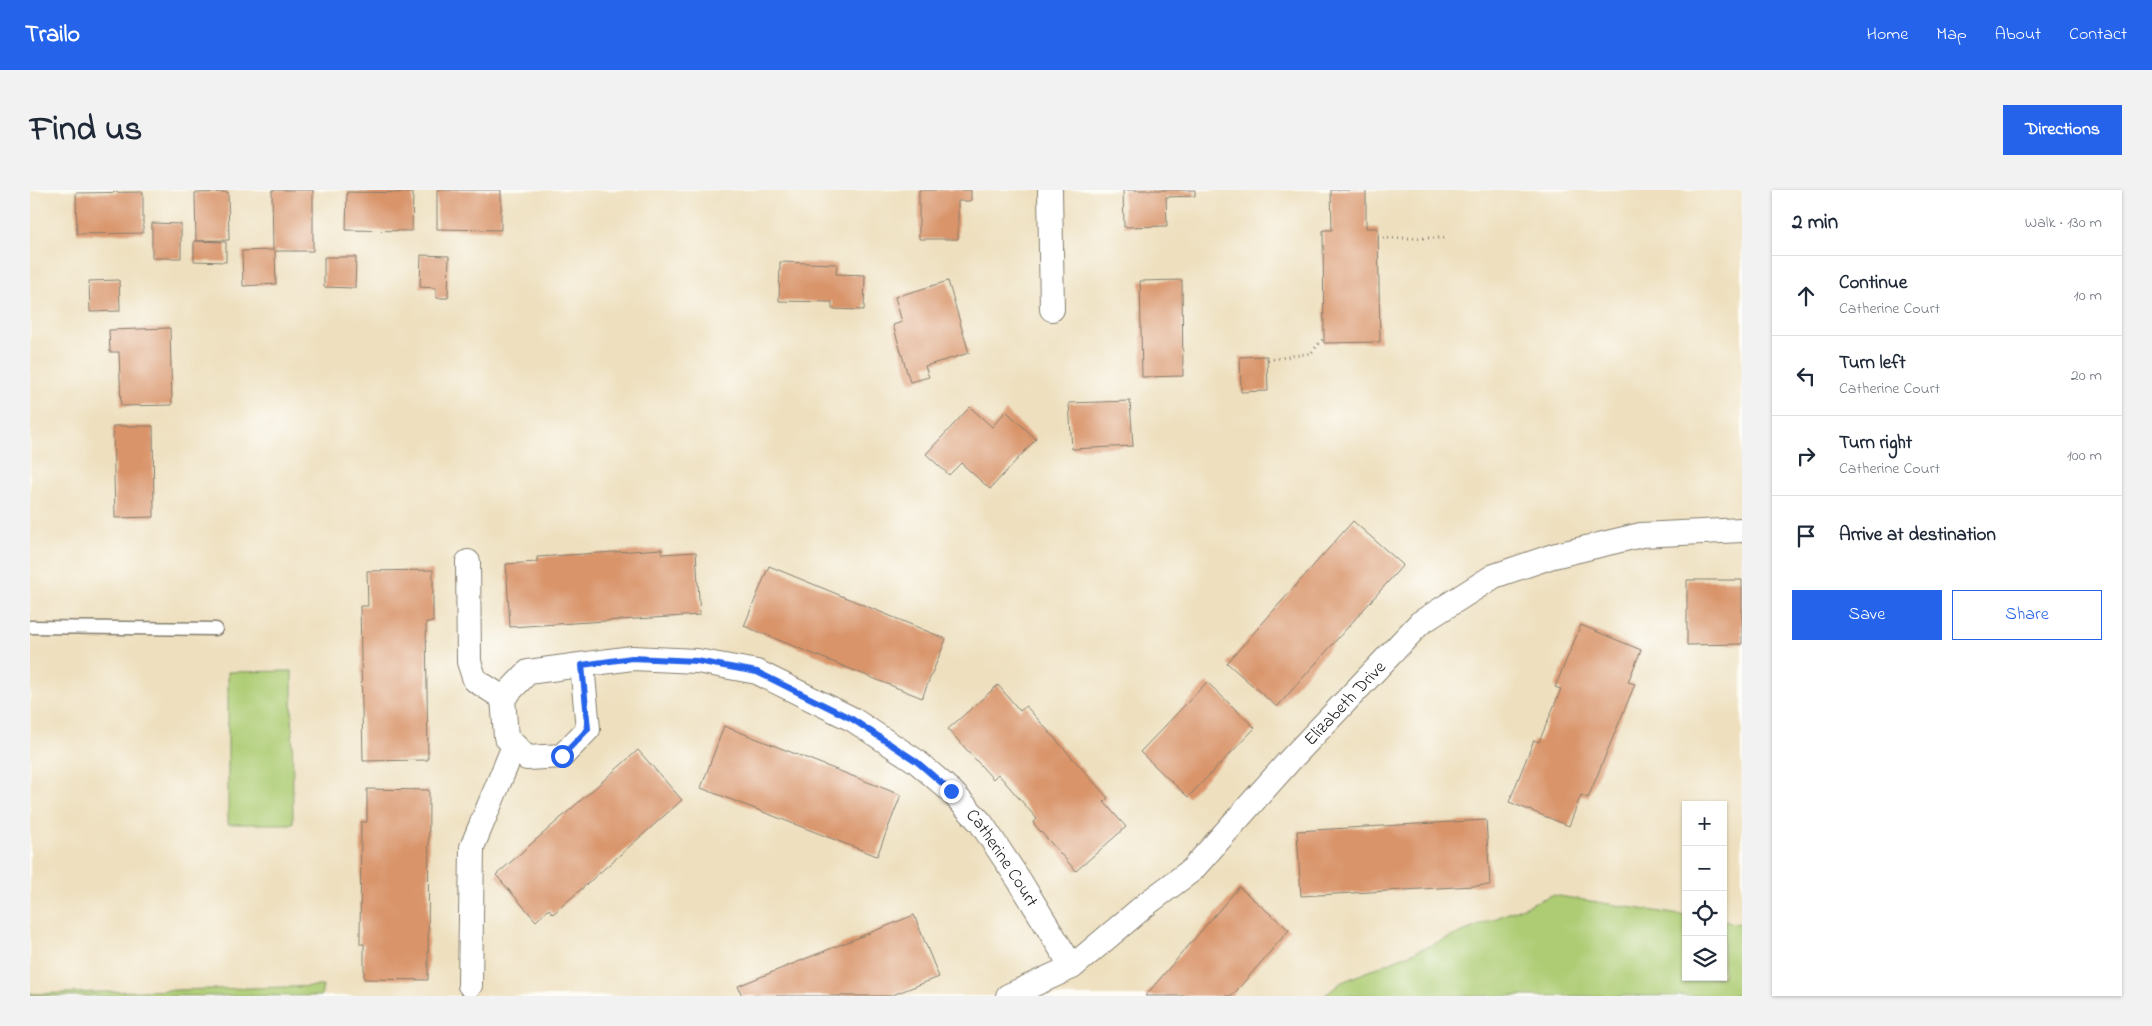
<!DOCTYPE html>
<html lang="en">
<head>
<meta charset="utf-8">
<style>
	:root { --surface:#fff; --page:#f2f2f3; --text:#1f2937; --muted:#747a83; --line:#e0e1e3; --accent:#2563eb }
	body { margin:0; font-family:"Indie Flower",sans-serif; background:var(--page); color:var(--text) }
	.controls { position:absolute; right:15px; bottom:15px; display:grid; overflow:hidden; border-radius:0px; box-shadow:0 1px 4px #0004 }
	.controls button { width:45px; height:45px; display:grid; place-items:center; padding:0; border:0; border-bottom:1px solid var(--line); background:var(--surface); color:var(--text); font:25px sans-serif }
	.stop { position:absolute; width:15px; height:15px; margin:-11px; border:4px solid #2563eb; border-radius:50%; background:#fff }
	.stop.end { background:#2563eb; border-color:#fff; box-shadow:0 1px 5px #0008 }
	.list { margin:0; padding:0; list-style:none }
	h2 { display:flex; justify-content:space-between; align-items:center; height:65px; margin:0; padding:0 20px; font-size:21px }
	h2 small { font-size:16px; font-weight:400; color:var(--muted) }
	.list li { display:grid; grid-template-columns:32px 1fr auto; gap:15px; align-items:center; box-sizing:border-box; height:80px; padding:0 20px; border-top:1px solid var(--line) }
	.list b { display:block; font-size:19px; white-space:nowrap }
	.list p { margin:0; font-size:16px; white-space:nowrap; color:var(--muted) }
	.list em { font-size:16px; font-style:normal; color:var(--muted) }
	.actions { display:flex; gap:10px; padding:15px 20px }
	.actions a { flex:1; padding:11px 0; border:1px solid var(--accent); border-radius:0px; text-align:center; font-size:18px; color:var(--accent) }
	.actions .main { background:var(--accent); color:#fff }
	.icon { flex:none; width:28px; height:28px; fill:none; stroke:currentColor; stroke-width:2; stroke-linecap:round; stroke-linejoin:round }
	.map { position:relative; flex:none; width:1712px; height:806px; overflow:hidden; border-radius:0px }
	header { display:flex; align-items:center; gap:30px; box-sizing:border-box; height:70px; padding:0 25px; background:var(--accent); color:#fff }
	header strong { font-size:24px }
	nav { display:flex; gap:28px; margin-inline-start:auto; font-size:18px }
	.intro { display:flex; align-items:center; justify-content:space-between; box-sizing:border-box; height:120px; padding:0 30px }
	h1 { margin:0; font-size:35px }
	.button { padding:12px 22px; border-radius:0px; background:var(--accent); color:#fff; font-size:18px; font-weight:700 }
	main { display:flex; gap:30px; padding:0 30px }
	aside { flex:1; background:var(--surface); border-radius:0px; box-shadow:0 1px 4px #0004 }
	.map>svg:first-child { display:block }
</style>
</head>
<body>
<header>
<strong>Trailo</strong>
<nav><a>Home</a><a>Map</a><a>About</a><a>Contact</a></nav>
</header>
<div class="intro"><h1>Find us</h1><a class="button">Directions</a></div>
<main>
<div class="map">
<svg width="1712" height="806" viewBox="0 0 1712 806">
	<rect width="100%" height="100%" fill="#fdfcf7"/>
	<filter id="ink" filterUnits="userSpaceOnUse"><feTurbulence type="fractalNoise" baseFrequency=".02" numOctaves="2"/><feDisplacementMap in="SourceGraphic" scale="10" xChannelSelector="R" yChannelSelector="G"/><feConvolveMatrix kernelMatrix="1 2 1 2 8 2 1 2 1" color-interpolation-filters="sRGB"/></filter>
	<filter id="wash" filterUnits="userSpaceOnUse"><feTurbulence type="fractalNoise" baseFrequency=".0096" numOctaves="4" result="noise"/><feDisplacementMap in="SourceGraphic" scale="20" xChannelSelector="R" yChannelSelector="G"/><feGaussianBlur stdDeviation="1.12" result="paint"/><feColorMatrix in="noise" values="0 0 0 0 0 0 0 0 0 0 0 0 0 0 0 0 0 1.4 0 .05"/><feComposite in="paint" operator="in"/></filter>
	<g filter="url(#wash)">
		<rect width="100%" height="100%" fill="#eee0bf"/>
		<g fill="#adcc73" stroke="#647448">
			<path d="M262,481L263,634H198V482Z"/>
			<path d="M1522,705L1656,726V787H1693V731L1712,734V806H1294L1312,792Z"/>
			<path d="M293,796L291,806H0V804Z"/>
		</g>
		<g id="blocks">
			<g fill="#d9946a">
				<path d="M242,0H283V61H245L246,94L213,96L212,61L243,60Z"/>
				<path d="M407,0H471V40L407,39Z"/>
				<path d="M889,0H941V11H928V49H889Z"/>
				<path d="M1093,0H1165V6L1136,7L1137,36L1094,37Z"/>
				<path d="M1301,0H1336V38H1348L1350,152L1294,153L1293,40H1302Z"/>
				<path d="M113,2V43L47,44L46,3Z"/>
				<path d="M198,2L199,50L166,51L165,3Z"/>
				<path d="M317,2L383,3L382,41L316,40Z"/>
				<path d="M122,33L151,34V68H122Z"/>
				<path d="M164,51L196,52V72L164,71Z"/>
				<path d="M391,65L419,66L418,108H406V98L390,97Z"/>
				<path d="M294,67H326L325,98L294,97Z"/>
				<path d="M750,72L807,74L806,84L835,85L834,120L802,119V112L749,111Z"/>
				<path d="M89,90L90,121L60,122L59,91Z"/>
				<path d="M1152,90L1153,186L1112,187L1110,91Z"/>
				<path d="M918,91L939,163L895,176L899,187L880,192L863,135L872,132L865,107Z"/>
				<path d="M140,138L142,215L91,216L89,162H80L79,140Z"/>
				<path d="M1237,166L1238,201L1211,202L1210,167Z"/>
				<path d="M1100,211L1103,256L1042,259L1039,213Z"/>
				<path d="M940,217L962,237L976,221L1006,249L960,299L931,273L919,285L896,264Z"/>
				<path d="M83,236H123L124,327L85,328Z"/>
				<path d="M1323,331L1373,375L1247,517L1197,473Z"/>
				<path d="M632,359V364L666,362L670,425L480,437L476,374L507,372V367Z"/>
				<path d="M739,376L916,449L892,508L714,436Z"/>
				<path d="M403,380V432H396L398,570L333,571L330,416H338L337,381Z"/>
				<path d="M1657,390H1712V454L1657,455Z"/>
				<path d="M1551,435L1611,460L1598,492L1605,494L1558,608L1551,605L1539,636L1479,612L1504,550L1509,552L1531,499L1525,497Z"/>
				<path d="M1177,492L1225,538L1158,607L1110,562Z"/>
				<path d="M968,495L990,521L996,516L1078,608L1074,612L1096,637L1046,681L1003,633L1007,629L968,584L963,589L918,539Z"/>
				<path d="M694,536L871,605L847,666L671,598Z"/>
				<path d="M608,560L652,610L523,724L519,719L506,731L466,685Z"/>
				<path d="M337,599L399,600L398,790L334,789V754H330L331,632H337Z"/>
				<path d="M1456,630L1460,695L1271,706L1267,641Z"/>
				<path d="M1209,697L1259,740L1202,806H1115Z"/>
				<path d="M884,725L909,787L860,806H712L708,796Z"/>
			</g>
		</g>
	</g>
	<g filter="url(#ink)">
		<use href="#blocks" fill-opacity="0" stroke="#857e6e" stroke-width="1"/>
		<g fill="none" stroke-linecap="round" stroke-linejoin="round">
			<g stroke="#857e6e" stroke-width="15">
				<path id="lane" d="M0,437L186,439"/>
			</g>
			<g stroke="#857e6e" stroke-width="26">
				<g id="street">
					<path d="M1020,0L1022,119"/>
					<path d="M438,372L439,472L445,490L473,508"/>
					<path id="s1" d="M552,475L558,539L532,566L497,568L476,547L473,508L498,482L602,468L667,471L727,482L822,529L886,571L921,601L951,633L991,693L1042,777"/>
					<path d="M440,795L442,657L484,556"/>
					<path id="s2" d="M978,806L1042,777L1119,712L1162,680L1260,570L1390,433L1464,386L1523,366L1611,345L1712,340"/>
				</g>
			</g>
			<g stroke="#857e6e" stroke-width="3" stroke-dasharray="1 4" stroke-linecap="butt">
				<path d="M1348,48H1418"/>
				<path d="M1238,170L1281,163L1294,148"/>
			</g>
			<use href="#lane" stroke="#fff" stroke-width="12"/>
			<use href="#street" stroke="#fff" stroke-width="24"/>
		</g>
	</g>
	<g fill="none" stroke-linecap="round" stroke-linejoin="round" filter="url(#ink)">
		<path stroke="#2563eb" stroke-width="6" d="M532,566L558,539L552,475L602,468L667,471L727,482L822,529L886,571L921,601"/>
	</g>
	<g text-anchor="middle" stroke-width="4.5" stroke-linejoin="round" paint-order="stroke">
		<g font-size="18" fill="#1c1c1c" stroke="#fdfcf7">
			<text dy="6" stroke="none"><textPath href="#s2" startOffset="451">Elizabeth Drive</textPath></text>
			<text dy="6" stroke="none"><textPath href="#s1" startOffset="786">Catherine Court</textPath></text>
		</g>
	</g>
</svg>
<div class="controls">
<button>+</button>
<button>−</button>
<button><svg class="icon" aria-label="locate" viewBox="0 0 24 24"><circle cx="12" cy="12" r="6"/><path d="M12 2v4M12 18v4M2 12h4M18 12h4"/></svg></button>
<button><svg class="icon" aria-label="layers" viewBox="0 0 24 24"><path d="M12 4l9 5-9 5-9-5zM3 14l9 5 9-5"/></svg></button>
</div>
<div class="stop" style="left:532px;top:566px"></div>
<div class="stop end" style="left:921px;top:601px"></div>
</div>
<aside>
<h2>2 min<small>Walk · 130 m</small></h2>
<ul class="list">
<li><svg class="icon" aria-label="ahead" viewBox="0 0 24 24"><path d="M12 20V5M6 11l6-6 6 6"/></svg><div><b>Continue</b><p>Catherine Court</p></div><em>10 m</em></li>
<li><svg class="icon" aria-label="left" viewBox="0 0 24 24"><path d="M17 20v-9H6M10 6l-5 5 5 5"/></svg><div><b>Turn left</b><p>Catherine Court</p></div><em>20 m</em></li>
<li><svg class="icon" aria-label="right" viewBox="0 0 24 24"><path d="M7 20v-9h11M14 6l5 5-5 5"/></svg><div><b>Turn right</b><p>Catherine Court</p></div><em>100 m</em></li>
<li><svg class="icon" aria-label="arrive" viewBox="0 0 24 24"><path d="M6 21V4h12l-3 4 3 4H6"/></svg><div><b>Arrive at destination</b></div></li>
</ul>
<div class="actions"><a class="main">Save</a><a>Share</a></div>
</aside>
</main>
</body>
</html>
